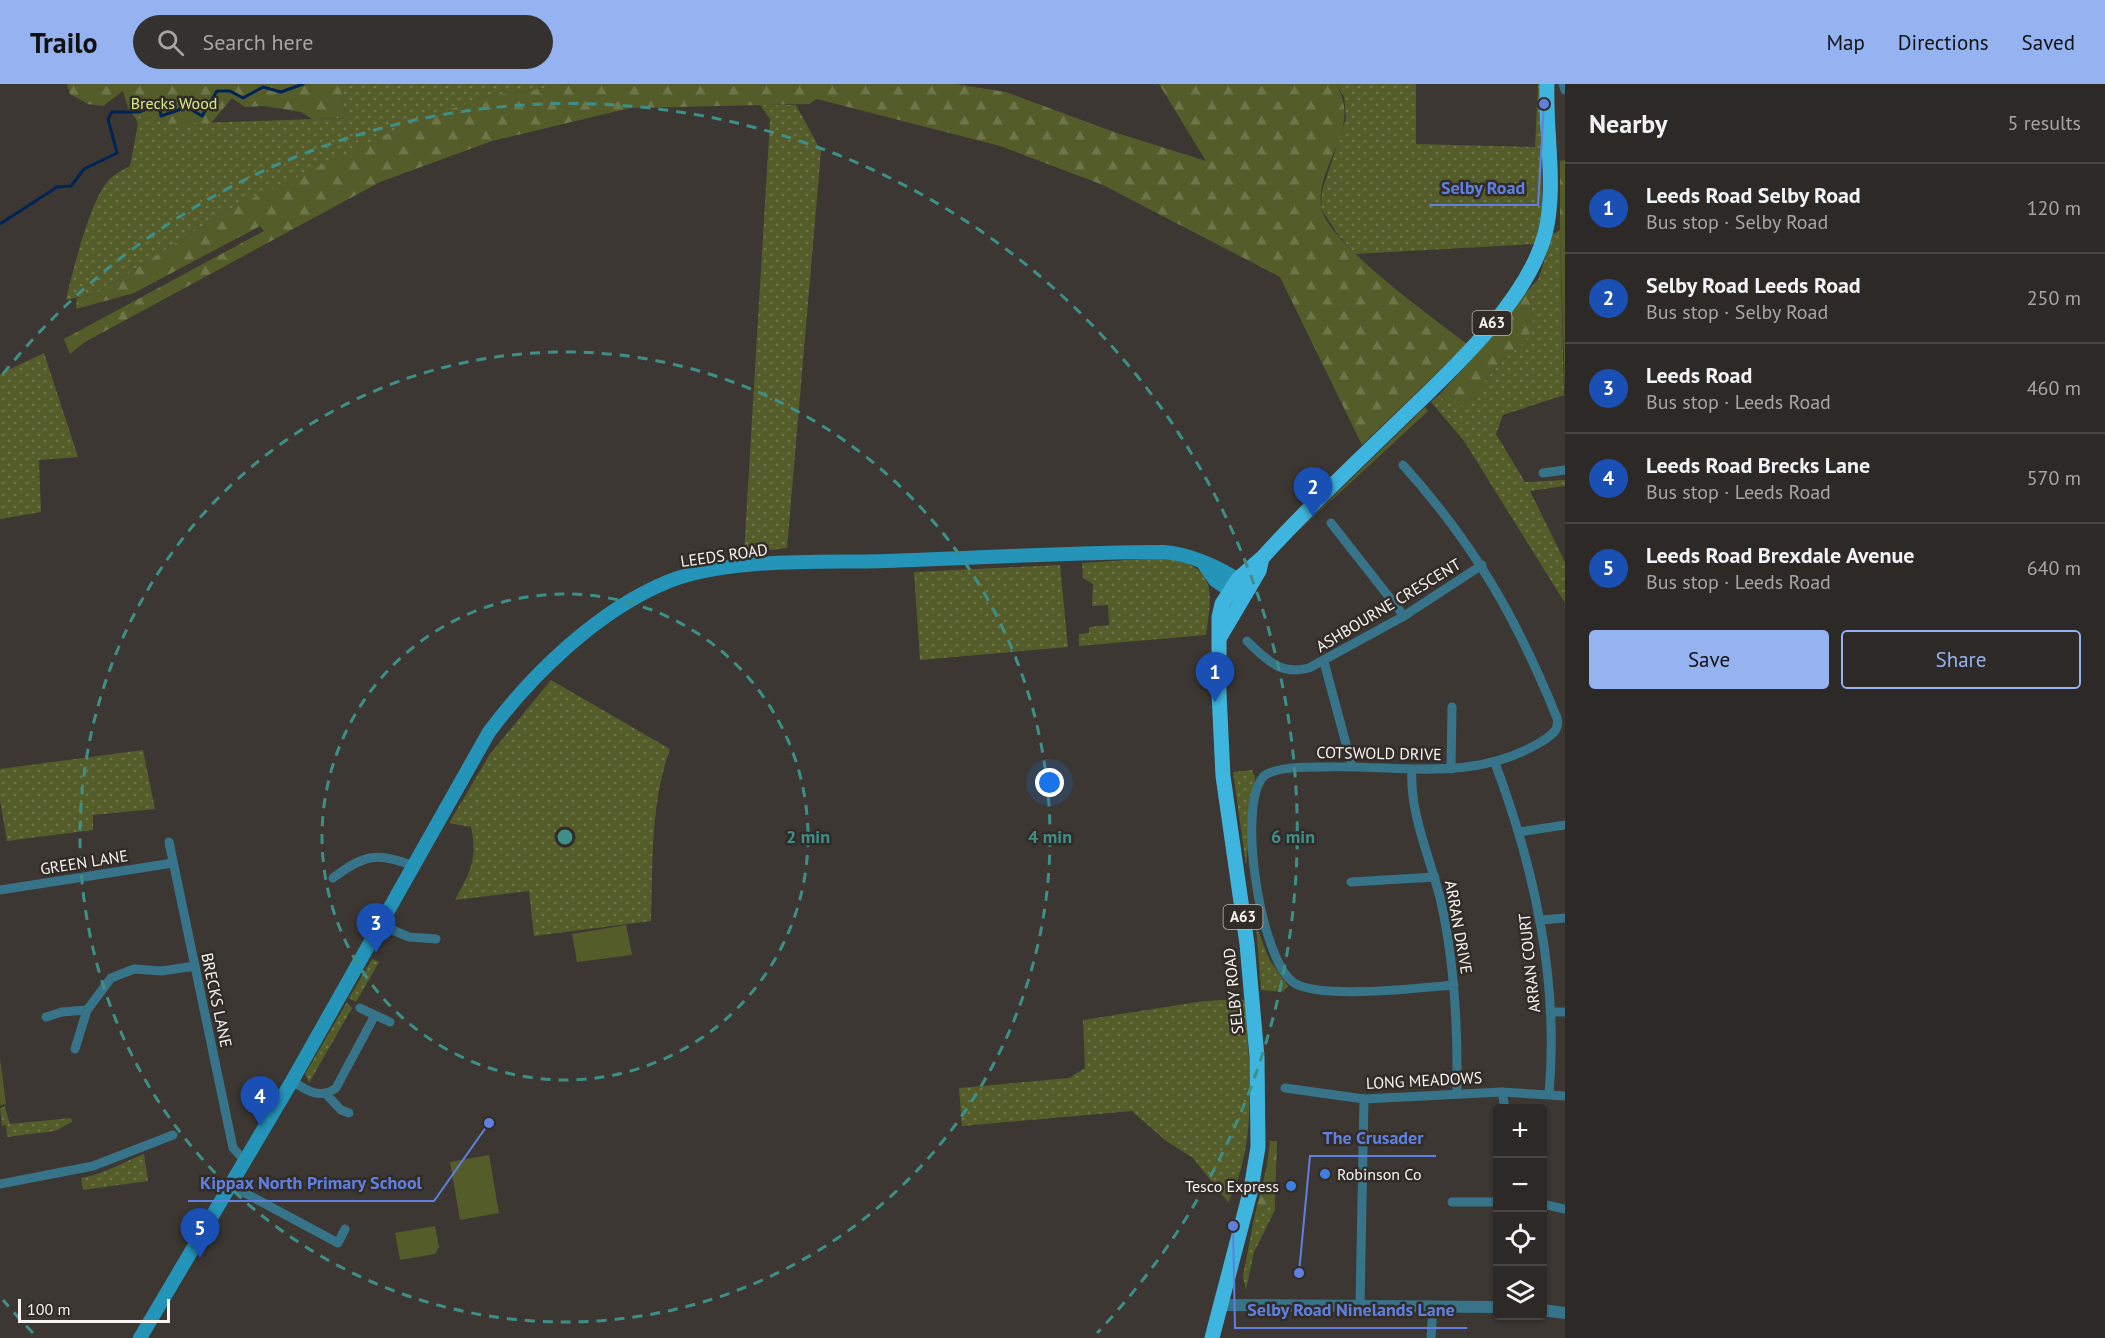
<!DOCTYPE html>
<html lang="en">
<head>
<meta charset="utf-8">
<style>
	:root { --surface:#2d2926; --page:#35312e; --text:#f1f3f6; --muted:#a7a6a7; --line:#484543; --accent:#95b2f1 }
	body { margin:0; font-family:"PT Sans",sans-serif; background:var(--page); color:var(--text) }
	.controls { position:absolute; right:18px; bottom:18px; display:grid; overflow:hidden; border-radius:6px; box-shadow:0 2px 4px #0004 }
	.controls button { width:54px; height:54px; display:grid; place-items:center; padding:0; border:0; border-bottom:2px solid var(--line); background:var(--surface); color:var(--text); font:30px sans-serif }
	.scale { position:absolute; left:18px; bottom:15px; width:152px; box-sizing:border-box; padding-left:6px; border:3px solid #f8f4f1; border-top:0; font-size:16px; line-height:21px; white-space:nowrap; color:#f8f4f1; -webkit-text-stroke:4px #322c28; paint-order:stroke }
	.you { position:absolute; left:1050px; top:699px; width:21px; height:21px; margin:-15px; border:4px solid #fff; border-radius:50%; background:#1a73e8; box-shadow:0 0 0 9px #1a73e833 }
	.badge { display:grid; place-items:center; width:39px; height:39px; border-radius:50%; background:var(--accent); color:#fff; font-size:20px; font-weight:700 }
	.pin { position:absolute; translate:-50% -50px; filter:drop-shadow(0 2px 3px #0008) }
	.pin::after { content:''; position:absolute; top:32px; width:21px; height:18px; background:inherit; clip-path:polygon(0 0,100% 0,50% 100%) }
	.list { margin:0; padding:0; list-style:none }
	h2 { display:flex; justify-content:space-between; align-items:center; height:78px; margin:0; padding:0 24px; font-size:26px }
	h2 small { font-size:20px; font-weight:400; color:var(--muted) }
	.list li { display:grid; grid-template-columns:39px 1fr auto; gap:18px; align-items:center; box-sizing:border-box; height:90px; padding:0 24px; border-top:2px solid var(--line) }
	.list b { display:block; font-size:22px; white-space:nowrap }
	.list p { margin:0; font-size:20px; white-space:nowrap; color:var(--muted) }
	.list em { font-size:20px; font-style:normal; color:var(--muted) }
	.actions { display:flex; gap:12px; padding:18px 24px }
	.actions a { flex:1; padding:14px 0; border:2px solid var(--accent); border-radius:6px; text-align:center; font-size:21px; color:var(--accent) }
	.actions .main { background:var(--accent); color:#111 }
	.icon { flex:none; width:33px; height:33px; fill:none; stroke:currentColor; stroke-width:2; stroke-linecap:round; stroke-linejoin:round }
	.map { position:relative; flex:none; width:1565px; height:1254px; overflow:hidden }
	header { display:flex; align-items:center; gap:36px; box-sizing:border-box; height:84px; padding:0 30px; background:var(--accent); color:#111 }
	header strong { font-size:28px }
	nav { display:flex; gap:33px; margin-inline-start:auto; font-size:21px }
	.search { width:420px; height:54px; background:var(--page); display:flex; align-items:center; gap:15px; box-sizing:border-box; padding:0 21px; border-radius:33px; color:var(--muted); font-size:22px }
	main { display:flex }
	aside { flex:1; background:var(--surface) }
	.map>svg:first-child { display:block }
</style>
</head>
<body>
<header>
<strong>Trailo</strong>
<div class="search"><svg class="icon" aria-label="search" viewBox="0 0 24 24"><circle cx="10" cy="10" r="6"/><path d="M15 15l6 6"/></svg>Search here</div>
<nav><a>Map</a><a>Directions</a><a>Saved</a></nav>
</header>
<main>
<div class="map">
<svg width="1565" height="1254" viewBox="0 0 1565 1254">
	<defs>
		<pattern id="grass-dots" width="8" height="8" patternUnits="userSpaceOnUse" patternTransform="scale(1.5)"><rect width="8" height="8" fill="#545d2a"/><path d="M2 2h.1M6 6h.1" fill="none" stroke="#6d7549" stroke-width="1.8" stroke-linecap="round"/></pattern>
		<pattern id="forest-firs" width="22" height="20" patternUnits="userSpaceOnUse" patternTransform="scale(1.5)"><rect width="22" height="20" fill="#545d2a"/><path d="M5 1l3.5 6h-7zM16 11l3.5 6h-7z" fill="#6d7549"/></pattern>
		<pattern id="park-tufts" width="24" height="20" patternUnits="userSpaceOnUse" patternTransform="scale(1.5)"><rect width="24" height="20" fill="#545d2a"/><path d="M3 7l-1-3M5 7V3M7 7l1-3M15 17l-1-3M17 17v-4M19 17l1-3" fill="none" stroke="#6d7549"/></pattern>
	</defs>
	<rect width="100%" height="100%" fill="#3c3732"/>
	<g fill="url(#grass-dots)">
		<path d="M340,0H572L483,13L228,126L97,209L66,216C72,189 90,118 107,98C113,91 122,86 130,82L138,40L136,35L156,33L164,40L346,34Z"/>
		<path d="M1336,0H1416V60L1535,63L1538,0H1541L1542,127L1535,160L1355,170L1339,152L1321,125L1322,107L1346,34L1344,13Z"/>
		<path d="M760,21H796L821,67L787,464L744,469L770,35Z"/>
		<path d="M1560,146L1564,311L1503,331L1496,350L1525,398L1565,396V402L1530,407L1565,478V519L1464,357L1431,318L1440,310L1444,316L1465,321L1507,270L1519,264L1533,241L1528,206L1538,196L1553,150Z"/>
		<path d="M44,269L78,373L39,376L41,428L0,435V290Z"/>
		<path d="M1159,474C1217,479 1213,505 1206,551L1079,562V550L1089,549V543L1109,541L1108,521L1092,522L1093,500L1083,494L1082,479Z"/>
		<path d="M1060,481L1068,563L920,576L914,488Z"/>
		<path d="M551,596L670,665C650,721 653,778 651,837L534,852L529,807L455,816C470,788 478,775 471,743L449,739L490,670Z"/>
		<path d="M143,666L155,725L93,731V746L7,757L0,716V685Z"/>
		<path d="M1252,686L1255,693L1246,781L1233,688Z"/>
		<path d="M1256,841L1269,875L1288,902L1282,908L1261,906Z"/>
		<path d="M372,875L379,878L356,918L349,914Z"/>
		<path d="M1241,915L1245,917C1249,982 1259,1059 1228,1118L1193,1074L1166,1057L1132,1027L962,1042L959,1004L1069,994L1085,984L1083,936L1204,917Z"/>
		<path d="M347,918L352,924L309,999L305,990Z"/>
		<path d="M4,1020L10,1040L71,1034L72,1038L55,1047L7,1053L6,1041L2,1042L0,1024L4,1023Z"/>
		<path d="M144,1070L148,1097L83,1106L81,1094C107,1089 121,1079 144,1070Z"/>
		<path d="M1268,1120H1275V1126L1254,1168L1246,1206L1243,1192L1255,1130Z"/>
	</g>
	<g fill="url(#forest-firs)">
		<path d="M67,0H340L346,34L312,35L301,28L264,22L245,23L232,14L211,39L164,40L156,33L136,35L128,24L123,7L103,22L88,20L70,10Z"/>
		<path d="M572,0H955L1006,8L1114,48L1206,77L1159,0H1336C1363,46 1316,78 1321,123C1326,158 1436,236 1467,260L1362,361L1280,193L1103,101L1000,62L817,15L809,20L630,24L492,57L380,98L85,258L70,270L64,255L264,147L260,142L134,209L76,225L77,214L97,209L228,126L398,45L483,13Z"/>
		<path d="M1565,76V143L1560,146V77Z"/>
		<path d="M1528,206L1533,241L1528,254L1519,264L1507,270L1465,321C1454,323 1447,319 1440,310L1487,258Z"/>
		<path d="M1425,323L1428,327L1294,451Z"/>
		<path d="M1270,1057H1277L1275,1120H1268L1255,1130L1267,1082Z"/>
	</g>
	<path fill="url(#park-tufts)" d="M1565,143V311L1560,146Z"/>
	<g fill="#545d2a">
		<path d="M626,841L632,871L577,878L572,850Z"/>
		<path d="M0,974L6,1020L0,1021Z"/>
		<path d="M489,1071L499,1129L460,1136L450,1078Z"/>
		<path d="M435,1142L439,1163L435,1170L400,1176L395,1149Z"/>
	</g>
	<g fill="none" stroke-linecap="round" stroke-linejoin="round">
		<path stroke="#002456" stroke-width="3" d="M0,140L57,103L71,102L84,85L117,69L108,35L112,28H139L159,20L161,32L187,23L202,32L217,7H230L243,14L263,3L281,8L303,0"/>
		<g stroke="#37748a" stroke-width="9">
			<path d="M1563,0L1565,6"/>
			<path d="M1403,381C1475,461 1517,535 1557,634C1560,647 1550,652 1541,658C1472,699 1403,681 1328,683C1308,683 1288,682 1269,689C1233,702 1259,881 1296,900C1326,915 1418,904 1454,901"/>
			<path d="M1543,389L1565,386"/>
			<path d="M1331,439L1404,532"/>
			<path d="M1247,557C1266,575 1280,592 1309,584L1404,532L1482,481"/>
			<path d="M1324,578L1352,682"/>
			<path d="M1495,679C1535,786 1559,896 1549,1010"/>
			<path d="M1412,685C1409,730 1431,775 1441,818C1455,881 1458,944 1457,1009"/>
			<path d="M1451,685L1452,623"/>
			<path d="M1519,748L1565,741"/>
			<path d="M169,758L233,1064L244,1076"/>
			<path d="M333,794C365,770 376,768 414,782"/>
			<path d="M1351,798L1435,793"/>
			<path d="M0,806L173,779"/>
			<path d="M1541,836L1565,834"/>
			<path d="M381,841L409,853L436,855"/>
			<path d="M360,924L390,938"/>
			<path d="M1550,928H1565"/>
			<path d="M46,933L62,928L87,926"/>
			<path d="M75,965L87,926L111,894L134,885L162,887L195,882"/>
			<path d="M292,997C306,1006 320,1016 336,1004L374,933"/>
			<path d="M1285,1004L1364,1015L1502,1008L1565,1012"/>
			<path d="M1502,1008L1505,1024"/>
			<path d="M326,1010L341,1026L349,1029"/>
			<path d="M0,1100L93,1082L173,1051"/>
			<path d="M230,1101L338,1159L345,1145"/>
			<path d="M1452,1118H1498"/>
			<path d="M1542,1120L1565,1125"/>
			<path d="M1360,1221L1364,1015"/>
			<path d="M1431,1254L1433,1222"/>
		</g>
		<g stroke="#37748a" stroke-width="12">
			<path d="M1220,1221L1498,1223"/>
			<path d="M1542,1226L1565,1229"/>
		</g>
		<g stroke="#2494b8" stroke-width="14">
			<path d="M1204,480L1215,496L1239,513"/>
			<path d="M140,1254L292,997L489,648C533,589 599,526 667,498C727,473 822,479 887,477C979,474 1072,468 1163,468C1193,470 1222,485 1247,501"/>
		</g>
		<g stroke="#3eb5de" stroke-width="15">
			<path d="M1220,553L1259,487L1262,474"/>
			<path d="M1212,1254L1251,1105L1258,1063L1257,973L1247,860L1223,692L1219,609V533L1222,520L1238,495L1262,474C1308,423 1358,377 1407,329C1455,283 1528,215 1545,150C1557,103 1545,49 1547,0"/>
		</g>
	</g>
	<g fill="none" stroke="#3e8f88" stroke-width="3" stroke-dasharray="10 8">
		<circle cx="565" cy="753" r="243"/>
		<circle cx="565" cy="753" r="485"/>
		<path d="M33 1249A728 728 0 0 1 3 1216M3 290A728 728 0 1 1 1097 1249"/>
	</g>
	<g fill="#3f7fe0" stroke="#322c28" stroke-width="2">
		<circle cx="1325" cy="1090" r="6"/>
		<circle cx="1291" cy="1102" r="6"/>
	</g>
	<g text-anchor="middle" stroke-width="5" stroke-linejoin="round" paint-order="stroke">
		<g fill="#322c28" stroke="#bdb8b5" stroke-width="1.5">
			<rect x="1472.5" y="227" width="39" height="24" rx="4.5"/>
			<rect x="1223.5" y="821" width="39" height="24" rx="4.5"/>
		</g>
		<g font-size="15" font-weight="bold" fill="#f8f4f1">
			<text x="1492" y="244">A63</text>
			<text x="1243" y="838">A63</text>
		</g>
		<g font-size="16" fill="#d9ed87" stroke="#322c28">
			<text x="174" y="25">Brecks Wood</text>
		</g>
		<g font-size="16" fill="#f8f4f1" stroke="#322c28">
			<text transform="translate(724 471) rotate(-8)" y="6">LEEDS ROAD</text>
			<text transform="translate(1388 521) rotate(-31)" y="6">ASHBOURNE CRESCENT</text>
			<text transform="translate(1379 669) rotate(1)" y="6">COTSWOLD DRIVE</text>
			<text transform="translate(84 778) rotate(-9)" y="6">GREEN LANE</text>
			<text transform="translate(1459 843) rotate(80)" y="6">ARRAN DRIVE</text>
			<text transform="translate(1529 879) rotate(-96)" y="6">ARRAN COURT</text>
			<text transform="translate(1233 907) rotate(-96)" y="6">SELBY ROAD</text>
			<text transform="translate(217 916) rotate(78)" y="6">BRECKS LANE</text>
			<text transform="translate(1424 996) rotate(-3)" y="6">LONG MEADOWS</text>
		</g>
		<g font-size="16" fill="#f8f4f1" stroke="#322c28" text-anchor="start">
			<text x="1337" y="1096">Robinson Co</text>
			<text x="1279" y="1108" text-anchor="end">Tesco Express</text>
		</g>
	</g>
	<circle cx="565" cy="753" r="9" fill="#3e8f88" stroke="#322c28" stroke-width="3"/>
	<g font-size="18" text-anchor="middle" font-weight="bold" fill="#3e8f88" stroke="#322c28" stroke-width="5" stroke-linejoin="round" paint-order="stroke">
		<text x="808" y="759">2 min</text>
		<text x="1050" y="759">4 min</text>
		<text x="1293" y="759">6 min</text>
	</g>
	<path fill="none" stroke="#5f80e0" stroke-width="2" d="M1544 20L1538 121H1429M1299 1189L1310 1072H1436M489 1039L434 1117H188M1233 1142L1235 1244H1467"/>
	<g fill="#5f80e0" stroke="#322c28" stroke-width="2">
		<circle cx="1544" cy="20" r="6"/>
		<circle cx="1299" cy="1189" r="6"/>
		<circle cx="489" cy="1039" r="6"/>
		<circle cx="1233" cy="1142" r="6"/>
	</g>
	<g font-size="18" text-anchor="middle" font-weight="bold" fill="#5f80e0" stroke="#322c28" stroke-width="5" stroke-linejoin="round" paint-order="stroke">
		<text x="1483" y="110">Selby Road</text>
		<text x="1373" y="1060">The Crusader</text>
		<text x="311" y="1105">Kippax North Primary School</text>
		<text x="1351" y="1232">Selby Road Ninelands Lane</text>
	</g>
</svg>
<div class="controls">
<button>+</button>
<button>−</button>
<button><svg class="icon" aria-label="locate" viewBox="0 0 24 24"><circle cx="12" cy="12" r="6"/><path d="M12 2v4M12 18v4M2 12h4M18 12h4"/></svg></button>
<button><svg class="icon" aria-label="layers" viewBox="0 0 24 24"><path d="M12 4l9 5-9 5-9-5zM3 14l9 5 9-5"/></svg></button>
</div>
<div class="scale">100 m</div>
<div class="you"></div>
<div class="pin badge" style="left:1215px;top:618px;background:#1a4fb4">1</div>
<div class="pin badge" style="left:1313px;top:433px;background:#1a4fb4">2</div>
<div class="pin badge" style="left:376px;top:869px;background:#1a4fb4">3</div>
<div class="pin badge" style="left:260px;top:1042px;background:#1a4fb4">4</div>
<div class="pin badge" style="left:200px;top:1174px;background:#1a4fb4">5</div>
</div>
<aside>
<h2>Nearby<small>5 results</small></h2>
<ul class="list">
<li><span class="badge" style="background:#1a4fb4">1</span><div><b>Leeds Road Selby Road</b><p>Bus stop · Selby Road</p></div><em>120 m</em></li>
<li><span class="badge" style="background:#1a4fb4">2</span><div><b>Selby Road Leeds Road</b><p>Bus stop · Selby Road</p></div><em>250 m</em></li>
<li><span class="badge" style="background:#1a4fb4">3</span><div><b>Leeds Road</b><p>Bus stop · Leeds Road</p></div><em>460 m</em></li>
<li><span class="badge" style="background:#1a4fb4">4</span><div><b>Leeds Road Brecks Lane</b><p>Bus stop · Leeds Road</p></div><em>570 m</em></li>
<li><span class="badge" style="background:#1a4fb4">5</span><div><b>Leeds Road Brexdale Avenue</b><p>Bus stop · Leeds Road</p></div><em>640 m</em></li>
</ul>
<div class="actions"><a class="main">Save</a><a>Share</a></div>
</aside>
</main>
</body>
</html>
